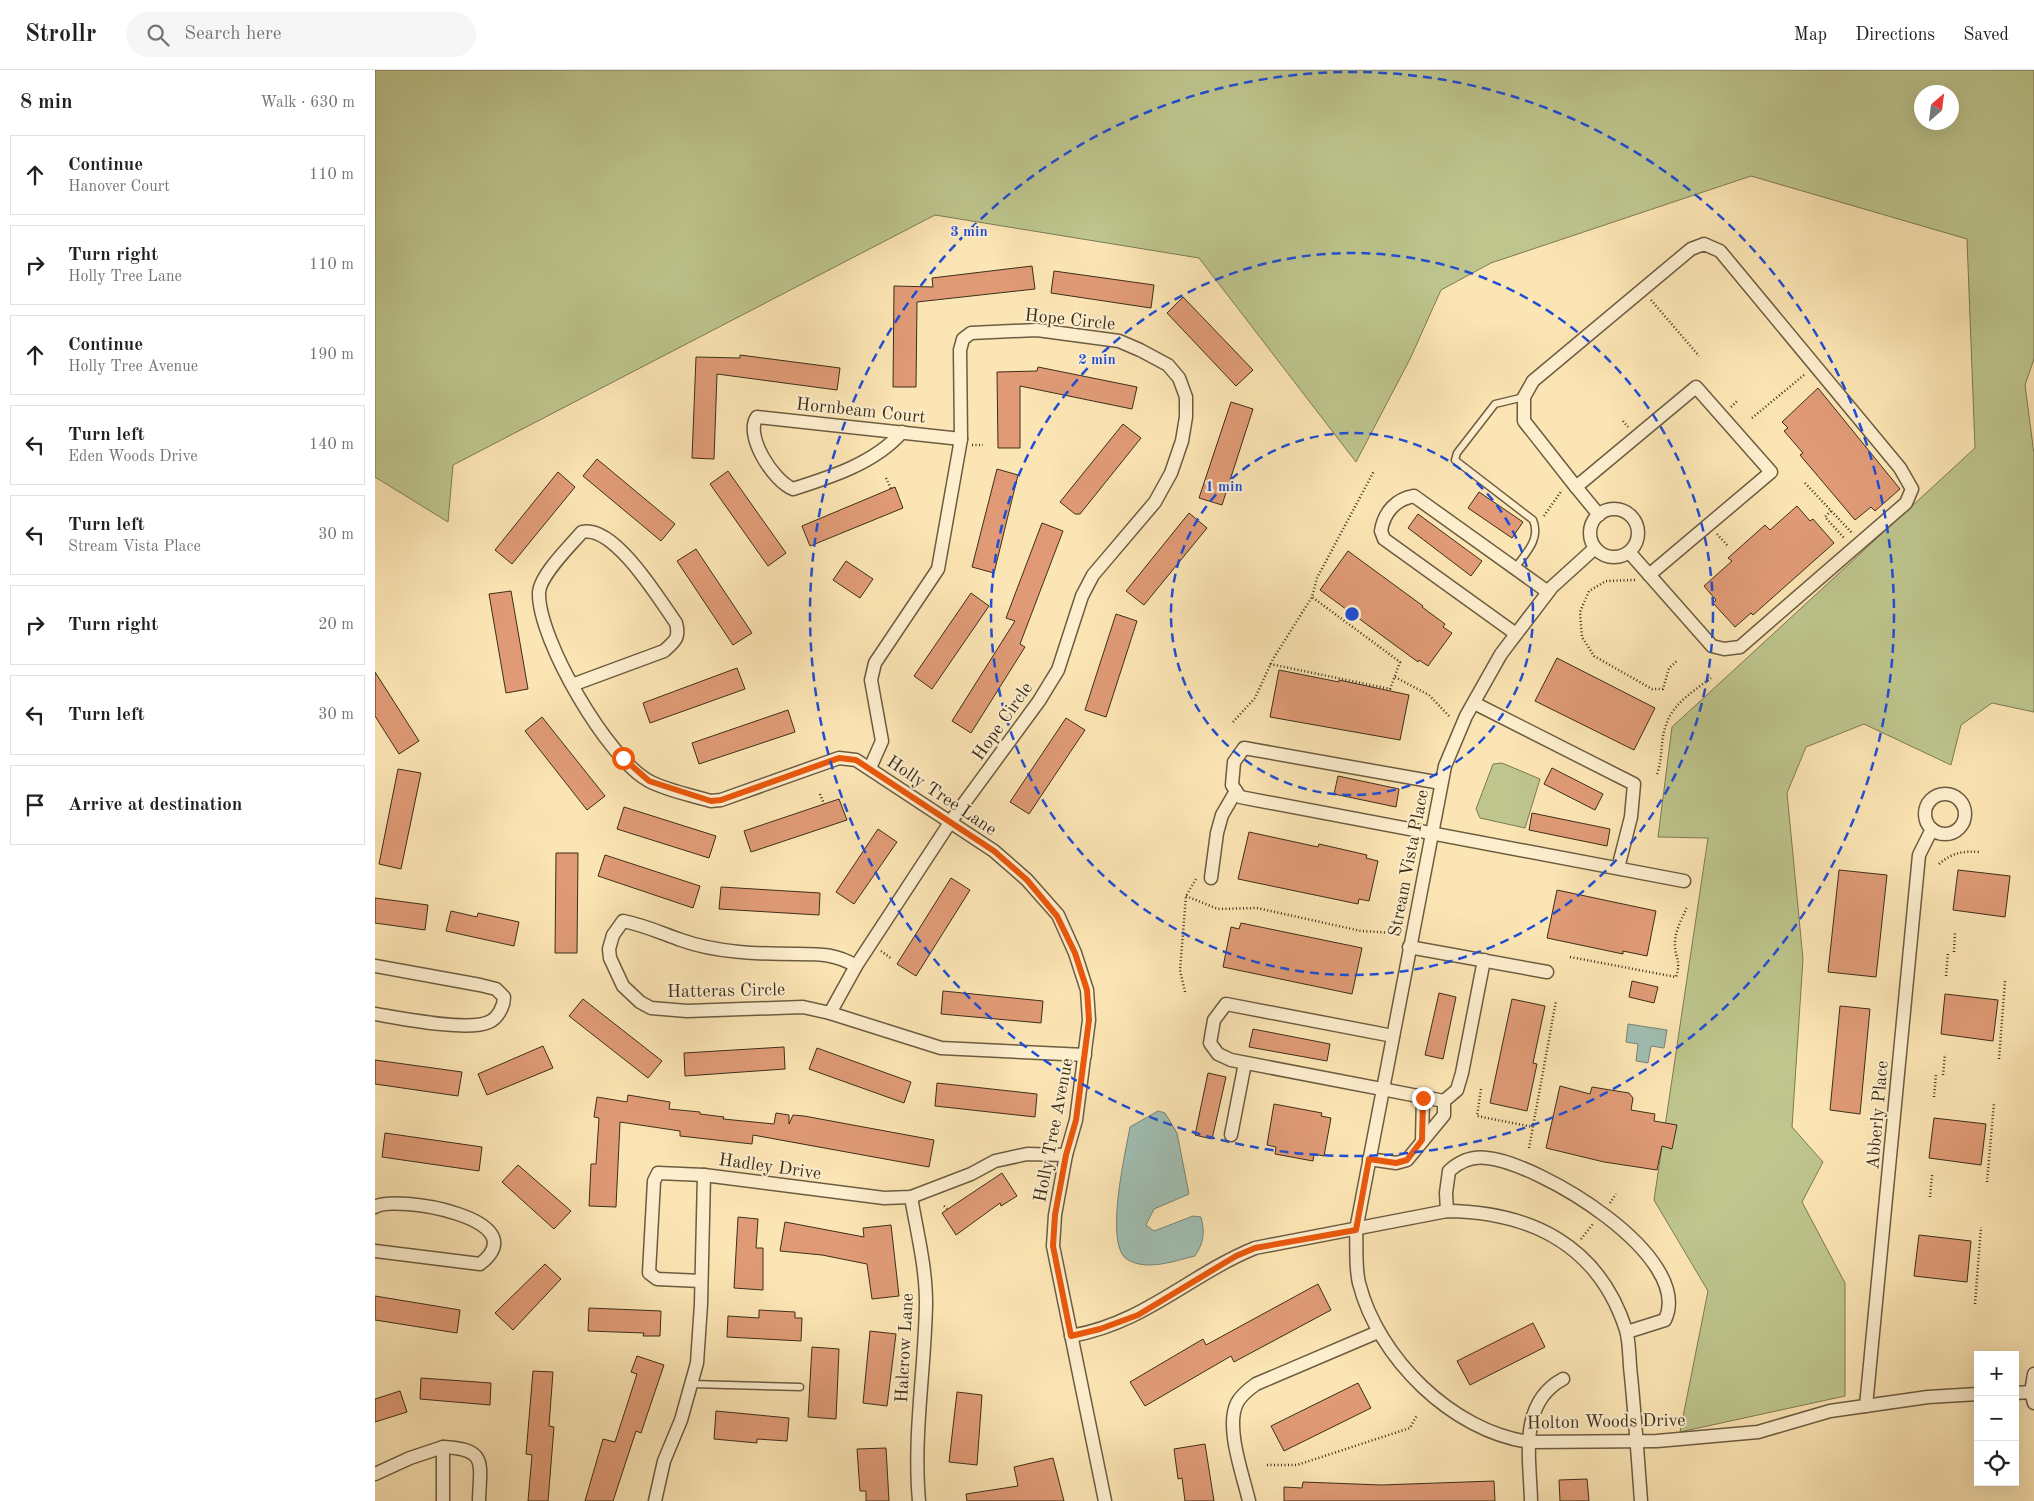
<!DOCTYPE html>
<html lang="en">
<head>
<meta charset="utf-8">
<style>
	:root { --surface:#fff; --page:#f6f6f6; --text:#202124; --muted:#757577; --line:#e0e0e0 }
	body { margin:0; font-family:"Old Standard TT",serif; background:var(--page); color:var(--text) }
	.controls { position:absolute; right:15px; bottom:15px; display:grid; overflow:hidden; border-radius:0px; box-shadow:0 5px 20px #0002 }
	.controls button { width:45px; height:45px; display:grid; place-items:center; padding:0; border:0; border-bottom:1px solid var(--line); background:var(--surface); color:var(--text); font:25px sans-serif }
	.compass { position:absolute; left:1539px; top:15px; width:45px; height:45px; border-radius:50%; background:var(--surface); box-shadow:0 5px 20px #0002; rotate:28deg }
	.stop { position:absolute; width:15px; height:15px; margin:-11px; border:4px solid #ea580c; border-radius:50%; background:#fff }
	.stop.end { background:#ea580c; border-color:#fff; box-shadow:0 1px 5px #0008 }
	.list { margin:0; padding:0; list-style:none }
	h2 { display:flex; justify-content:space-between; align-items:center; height:65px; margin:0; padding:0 20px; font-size:21px }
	h2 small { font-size:16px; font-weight:400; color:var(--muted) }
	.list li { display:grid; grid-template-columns:32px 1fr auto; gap:15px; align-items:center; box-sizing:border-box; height:80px; margin:0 10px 10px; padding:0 10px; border:1px solid var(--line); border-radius:0px }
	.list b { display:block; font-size:19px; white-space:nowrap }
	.list p { margin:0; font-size:16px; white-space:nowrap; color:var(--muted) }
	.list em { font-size:16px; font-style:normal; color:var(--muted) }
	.icon { flex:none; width:28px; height:28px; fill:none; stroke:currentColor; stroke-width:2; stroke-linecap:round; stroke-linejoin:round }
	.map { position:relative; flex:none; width:1659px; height:1431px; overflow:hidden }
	header { display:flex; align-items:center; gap:30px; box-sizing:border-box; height:70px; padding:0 25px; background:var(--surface); border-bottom:1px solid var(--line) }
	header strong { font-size:24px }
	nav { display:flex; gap:28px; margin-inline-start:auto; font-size:18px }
	.search { width:350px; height:45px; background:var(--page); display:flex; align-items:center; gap:12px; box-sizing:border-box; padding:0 18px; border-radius:28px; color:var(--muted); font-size:19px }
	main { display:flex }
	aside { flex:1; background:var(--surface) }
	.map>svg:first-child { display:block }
</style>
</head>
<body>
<header>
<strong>Strollr</strong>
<div class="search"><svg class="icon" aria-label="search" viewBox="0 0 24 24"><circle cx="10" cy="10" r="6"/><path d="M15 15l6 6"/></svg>Search here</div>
<nav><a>Map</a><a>Directions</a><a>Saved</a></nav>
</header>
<main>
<aside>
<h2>8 min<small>Walk · 630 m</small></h2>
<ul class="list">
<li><svg class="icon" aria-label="ahead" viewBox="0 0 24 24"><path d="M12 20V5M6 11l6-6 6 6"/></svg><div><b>Continue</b><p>Hanover Court</p></div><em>110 m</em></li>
<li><svg class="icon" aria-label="right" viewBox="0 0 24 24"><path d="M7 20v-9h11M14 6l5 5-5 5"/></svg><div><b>Turn right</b><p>Holly Tree Lane</p></div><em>110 m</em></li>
<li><svg class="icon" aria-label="ahead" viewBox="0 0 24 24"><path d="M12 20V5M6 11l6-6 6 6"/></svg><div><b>Continue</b><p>Holly Tree Avenue</p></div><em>190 m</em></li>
<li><svg class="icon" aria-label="left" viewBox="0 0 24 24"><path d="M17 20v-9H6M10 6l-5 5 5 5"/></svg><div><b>Turn left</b><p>Eden Woods Drive</p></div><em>140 m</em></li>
<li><svg class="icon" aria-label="left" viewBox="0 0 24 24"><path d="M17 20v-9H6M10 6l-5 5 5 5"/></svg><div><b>Turn left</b><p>Stream Vista Place</p></div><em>30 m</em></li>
<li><svg class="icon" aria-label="right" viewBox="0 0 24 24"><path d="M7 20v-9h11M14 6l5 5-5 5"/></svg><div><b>Turn right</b></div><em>20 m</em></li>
<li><svg class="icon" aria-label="left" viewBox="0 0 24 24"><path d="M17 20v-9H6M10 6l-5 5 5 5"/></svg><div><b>Turn left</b></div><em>30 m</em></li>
<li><svg class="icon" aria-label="arrive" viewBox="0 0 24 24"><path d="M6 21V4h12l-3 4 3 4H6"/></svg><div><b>Arrive at destination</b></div></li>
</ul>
</aside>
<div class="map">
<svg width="1659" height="1431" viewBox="0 0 1659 1431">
	<rect width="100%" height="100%" fill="#fce5b4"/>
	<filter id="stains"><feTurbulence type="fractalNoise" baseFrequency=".004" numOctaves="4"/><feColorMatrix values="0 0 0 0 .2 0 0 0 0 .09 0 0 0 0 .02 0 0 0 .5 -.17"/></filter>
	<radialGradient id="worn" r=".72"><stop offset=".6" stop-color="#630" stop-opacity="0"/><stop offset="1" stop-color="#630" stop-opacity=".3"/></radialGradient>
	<g fill="#bec58d" stroke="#7d7a54" fill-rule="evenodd">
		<path d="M0,0H1659V289L1650,315L1659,384V642L1617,633L1586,655L1576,695L1489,654L1431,677L1412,723L1428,889L1417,1057L1448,1092L1427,1132L1470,1213V1326L1305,1362L1333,1221L1279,1130L1333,768L1283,767L1297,657L1600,378L1592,169L1376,106L1116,193L1066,220L1035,289L981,392L824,188L560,145L78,395L73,452L0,407ZM1546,22H1576V52H1546Z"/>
		<path d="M1127,693L1165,709L1150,758L1105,748L1101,739L1118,694Z"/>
	</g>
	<g fill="#a0beb2" stroke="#788475">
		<path d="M1253,954L1292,960L1289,978L1276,976L1273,993L1261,991L1263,974L1251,972Z"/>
		<path d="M783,1041L790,1043L802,1063L814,1124L779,1139L771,1155L779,1161L818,1146L826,1147C830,1163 829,1172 820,1186C799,1191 773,1201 753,1190C728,1177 751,1080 755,1057Z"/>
	</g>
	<g fill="#e09b76" stroke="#3c2e1a">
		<path d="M657,196L660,219L542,232L541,317H518L519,216L558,217L557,208Z"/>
		<path d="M679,201L779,215L776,238L676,223Z"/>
		<path d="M808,227L878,300L861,316L792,243Z"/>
		<path d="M365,285L465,298L462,320L342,304L339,389L317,388L321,287L365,288Z"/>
		<path d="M663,297L762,317L757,339L645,316V378H623L622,302L662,301Z"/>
		<path d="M1443,318L1525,419L1500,441L1496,437L1480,450L1425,385L1428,383L1409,361L1413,358L1407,352Z"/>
		<path d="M856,332L878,339L847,435L824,428Z"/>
		<path d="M748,354L766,368L705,444H700L685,432Z"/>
		<path d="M222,389L300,454L286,471L208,406Z"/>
		<path d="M622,399L643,405L619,503L597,497Z"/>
		<path d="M353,401L411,483L393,496L335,414Z"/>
		<path d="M183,402L200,417L137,494L120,480Z"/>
		<path d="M520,417L528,438L435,476L427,456Z"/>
		<path d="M1104,422L1148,452L1137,468L1093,438Z"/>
		<path d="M1422,436L1435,451L1438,449L1459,473L1378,545L1376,543L1360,557L1338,533L1341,530L1329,516L1357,491L1353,488L1390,455L1395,460Z"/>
		<path d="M814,443L832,458L769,535L751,521Z"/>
		<path d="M1043,444L1107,491L1096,506L1033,458Z"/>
		<path d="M667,453L688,461L645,574L650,577L596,663L577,651L640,551L631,548Z"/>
		<path d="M321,479L377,563L358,575L302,491Z"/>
		<path d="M973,481L1048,536L1047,537L1070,554L1068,557L1077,563L1053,596L1044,590L1043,592L945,520Z"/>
		<path d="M471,491L498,509L485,528L458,510Z"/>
		<path d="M136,521L153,619L131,623L114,524Z"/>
		<path d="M596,523L614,536L557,619L539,606Z"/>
		<path d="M741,544L762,551L731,647L710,640Z"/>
		<path d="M1182,588L1280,638L1259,680L1160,631Z"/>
		<path d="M362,598L370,619L275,653L268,633Z"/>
		<path d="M904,600L964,612V610L1034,625L1025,670L895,647Z"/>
		<path d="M0,602L44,671L24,684L0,646Z"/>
		<path d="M413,640L420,662L324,694L317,673Z"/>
		<path d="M167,647L230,726L212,740L150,661Z"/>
		<path d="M691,648L710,660L654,744L635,732Z"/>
		<path d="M1177,698L1228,724L1220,740L1169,714Z"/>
		<path d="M23,699L46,703L26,799L4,794Z"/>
		<path d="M963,706L1024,719L1021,737L959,724Z"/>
		<path d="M464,729L472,750L376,782L369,761Z"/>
		<path d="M249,737L341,766L334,788L242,759Z"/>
		<path d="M1157,743L1235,759L1232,776L1154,760Z"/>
		<path d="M503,759L522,772L479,834L461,822Z"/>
		<path d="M874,762L943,777L944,774L992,785L991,788L1003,791L994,831L984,829L983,834L863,809Z"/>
		<path d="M181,783H203L202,883H180Z"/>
		<path d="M230,785L325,816L318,838L223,806Z"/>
		<path d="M1464,800L1512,805L1501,907L1453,902Z"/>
		<path d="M1583,800L1635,806L1630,847L1578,840Z"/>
		<path d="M576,808L595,820L541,906L522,894Z"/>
		<path d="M346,817L445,823L444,845L344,839Z"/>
		<path d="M1182,820L1281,841L1272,886L1248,881V884L1172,868Z"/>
		<path d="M0,828L53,835L50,860L0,853Z"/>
		<path d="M76,841L102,847L103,843L144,852L139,876L71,861Z"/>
		<path d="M866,853L987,878L977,924L848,897L856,857L864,859Z"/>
		<path d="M1257,911L1283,917L1279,933L1254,927Z"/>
		<path d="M568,921L668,931L666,953L566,944Z"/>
		<path d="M1064,923L1081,927L1068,989L1050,985Z"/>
		<path d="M1570,924L1623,930L1618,971L1566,964Z"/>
		<path d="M208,929L287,991L273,1008L194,946Z"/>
		<path d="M1137,929L1170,936L1158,993L1162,994L1152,1041L1115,1033Z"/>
		<path d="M1465,936L1495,939L1485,1044L1455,1040Z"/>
		<path d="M878,959L955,974L952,991L874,977Z"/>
		<path d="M168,976L178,998L112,1025L103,1004Z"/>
		<path d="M409,977L410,999L310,1006L309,983Z"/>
		<path d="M442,978L536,1012L529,1033L434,999Z"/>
		<path d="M0,990L87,1002L83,1026L0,1014Z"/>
		<path d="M833,1003L851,1007L837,1069L820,1065Z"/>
		<path d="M562,1013L662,1024L660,1047L560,1036Z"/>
		<path d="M1185,1016L1215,1024L1217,1017L1254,1023L1258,1028L1256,1040L1280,1044L1279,1051L1302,1055L1297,1079L1287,1076L1282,1100L1229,1092L1171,1078Z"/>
		<path d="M253,1025L295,1032L294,1039L325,1042V1044L349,1047L348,1049L399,1054L401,1043L414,1045V1054L418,1045L429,1046L559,1070L554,1097L378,1065L377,1074L305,1066V1061L245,1052L241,1137L214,1136L216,1094H221L224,1048L219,1047L222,1027L252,1032Z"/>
		<path d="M899,1034L947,1043L946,1046L956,1048L949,1086L939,1084L938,1091L900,1084L901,1077L892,1075Z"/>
		<path d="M1559,1048L1611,1054L1606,1095L1554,1088Z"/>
		<path d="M10,1063L107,1077L104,1101L7,1087Z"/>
		<path d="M143,1095L196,1141L179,1159L127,1112Z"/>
		<path d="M627,1103L642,1126L626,1136L625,1133L581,1165L567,1143Z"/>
		<path d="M363,1147L383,1149L381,1178H388V1220L359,1218Z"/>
		<path d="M410,1152L489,1167L488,1158L516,1155L524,1226L497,1229L492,1194L447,1185L405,1181Z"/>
		<path d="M1544,1165L1596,1171L1592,1212L1539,1206Z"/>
		<path d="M170,1194L186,1209L138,1260L120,1243Z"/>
		<path d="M943,1214L956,1240L859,1292L856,1286L770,1336L755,1312L828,1269L831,1275Z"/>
		<path d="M0,1226L85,1240L82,1263L0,1250Z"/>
		<path d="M214,1238L286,1241L285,1266H268L269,1263L213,1261Z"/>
		<path d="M384,1240L420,1242V1248H427L426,1271L352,1267L353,1246L384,1248Z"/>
		<path d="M1158,1253L1170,1277L1095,1315L1082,1291Z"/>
		<path d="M495,1261L521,1264L512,1336L488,1333Z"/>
		<path d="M437,1277L464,1279L461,1349L433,1347Z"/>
		<path d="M262,1286L289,1295L266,1363L261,1361L238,1431H210L228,1369L240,1372L262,1304L256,1302Z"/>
		<path d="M158,1301L178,1302L174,1356L179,1357L173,1431H153L157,1385L151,1384Z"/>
		<path d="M46,1308L116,1313L115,1335L45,1329Z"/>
		<path d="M983,1313L996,1338L909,1381L896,1356Z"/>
		<path d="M25,1321L32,1342L0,1352V1329Z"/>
		<path d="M582,1322L607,1325L602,1395L574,1392Z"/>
		<path d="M341,1341L414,1348L412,1371L382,1369V1373L339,1369Z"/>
		<path d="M830,1374L839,1431H810L807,1408L803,1409L799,1379Z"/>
		<path d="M511,1378L514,1431H491V1421H485L482,1379Z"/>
		<path d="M678,1388L689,1431H592L591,1424L643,1416L639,1397Z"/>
		<path d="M1212,1409L1214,1431H1185L1184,1410Z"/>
		<path d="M1119,1411L1120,1431H909V1417L927,1418L928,1412L1006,1415Z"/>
	</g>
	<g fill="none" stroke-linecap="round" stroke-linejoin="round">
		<g stroke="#6c5c40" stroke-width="9">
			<g id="lane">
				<path d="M1140,498C1151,483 1166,469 1158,450L1080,390L1082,383L1120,334L1149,327"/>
				<path d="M316,1314L425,1317"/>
			</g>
		</g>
		<g stroke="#6c5c40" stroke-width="15">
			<g id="street">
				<path d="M527,362C500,393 456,407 418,419C398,411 369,365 382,347L586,369"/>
				<path d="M1201,417L1149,351V327L1158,311L1316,179L1329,174L1345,181L1525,398L1537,419L1531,433L1365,577L1349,579L1337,576L1254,482"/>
				<circle cx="1239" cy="463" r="24"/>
				<path d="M1224,445L1201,417L1321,317L1396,402L1274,505"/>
				<path d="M1220,478L1177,517L1126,584L1091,646L1070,696L981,1160C982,1176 980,1197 984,1213C1003,1288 1077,1361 1154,1372L1282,1371L1383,1362L1455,1341L1553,1327L1603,1324"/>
				<path d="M1141,564L1009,469L1006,461C1009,442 1021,429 1039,426L1173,522"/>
				<path d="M197,615L289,581C300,571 305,568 301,553C284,529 239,454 207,462C195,476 163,507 164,524C164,571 233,689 274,711C293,721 316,725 336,731L346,730L464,688L481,690L619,781L652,810L683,845L700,883L712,920L714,950L701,1050L691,1085L680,1145L678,1176L730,1431"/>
				<path d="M1099,633L1259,714L1256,747L1243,798"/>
				<path d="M1066,713L869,678L859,692L857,715L865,727L1309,811"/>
				<circle cx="1570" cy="744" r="20"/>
				<path d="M836,808L842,763L847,745L861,721"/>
				<path d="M1034,877L1172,902"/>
				<path d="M0,896L105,915L121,919L129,927C129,936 123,948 114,952C93,962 24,948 0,944"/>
				<path d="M481,896C461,884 446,884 423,884C385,884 342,883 306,870C286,863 269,855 248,851L238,865L234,879L235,888L248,916L265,932L276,938L312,941L428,937L455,943L566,978L710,985"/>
				<path d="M455,943L481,896L576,751L664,631L683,600L707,526L718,505L780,432L796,403L807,371L811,347V327L804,308L793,295L765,280L744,271L662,260L596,263L588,269L585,280L586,369L563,499L500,593L496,610L507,671L495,698"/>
				<path d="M1018,966L851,934L839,950L835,973L843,984L856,990L1069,1031"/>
				<path d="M856,1065L870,993"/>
				<path d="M1047,1070L1048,1028"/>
				<path d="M994,1089L1021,1093L1032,1090L1069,1045V1031L1082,1020L1087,1003L1109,890"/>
				<path d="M536,1127C542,1162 551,1197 551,1233C550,1299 538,1365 544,1431"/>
				<path d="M0,1137C20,1124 164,1149 105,1194L0,1181"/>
				<path d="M1072,1141L1071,1123L1074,1101C1085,1091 1097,1086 1112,1088C1164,1093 1320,1186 1290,1250L1252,1262"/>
				<path d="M326,1211L282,1209L274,1203L279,1111L283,1103L329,1105L509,1128L536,1127L596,1104L620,1091L652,1084L691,1085"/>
				<path d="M696,1266C770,1253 814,1205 880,1178L1072,1141C1157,1142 1224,1176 1251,1260C1255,1274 1254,1292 1256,1306C1260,1347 1263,1389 1266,1431"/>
				<path d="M1659,1304L1656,1322L1659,1333"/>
				<path d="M1640,1323L1656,1322"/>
				<path d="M1491,1336L1544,785L1557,759"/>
				<path d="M0,1404L35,1388L68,1377"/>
				<path d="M68,1431V1377C113,1379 105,1393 104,1431"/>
				<path d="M280,1431L289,1391L306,1350L322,1293L326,1234L329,1105"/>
				<path d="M874,1431C868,1405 850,1357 862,1333C866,1325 874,1319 881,1314L1003,1262"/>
				<path d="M1156,1431C1155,1388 1143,1333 1188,1309"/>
			</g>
		</g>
		<g stroke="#3c2e1a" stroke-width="2.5" stroke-dasharray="1 2.5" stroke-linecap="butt">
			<path d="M1276,230L1324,286"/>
			<path d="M1356,337L1362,331"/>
			<path d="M1377,348L1429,305"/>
			<path d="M1248,351L1253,357"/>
			<path d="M597,375H608"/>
			<path d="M511,408L516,419"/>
			<path d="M1430,413L1477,463"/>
			<path d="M1456,441L1450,447L1470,469"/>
			<path d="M1169,446L1187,420"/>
			<path d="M1342,464L1353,476"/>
			<path d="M1260,510L1231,511L1214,521L1205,542L1207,567L1219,586L1277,619H1288L1294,598L1303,590"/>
			<path d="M895,594L1015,619L1025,592L937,527"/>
			<path d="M1020,607L1054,625L1074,646"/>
			<path d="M858,652L880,628L898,589L937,527L942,508L999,401"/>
			<path d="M1282,704C1288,688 1285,671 1291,655C1298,633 1319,621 1336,608"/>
			<path d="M445,724L449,734"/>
			<path d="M1564,794C1578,782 1588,781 1606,782"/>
			<path d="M811,826L843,839L882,838L986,861L1019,863"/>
			<path d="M506,881L517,889"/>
			<path d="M1579,882L1580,861"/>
			<path d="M1195,887L1301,907C1306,890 1301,890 1300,876C1299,862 1307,849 1312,837"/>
			<path d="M1571,906L1573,882"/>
			<path d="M810,922L805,900L811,826L821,809"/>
			<path d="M1624,989L1630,911"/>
			<path d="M1568,1005L1570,984"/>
			<path d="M1106,1019L1102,1046L1158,1057"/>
			<path d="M1559,1027L1561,1004"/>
			<path d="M1154,1078L1181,931"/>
			<path d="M1612,1112L1619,1033"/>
			<path d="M1555,1127L1557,1105"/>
			<path d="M1235,1133L1241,1124"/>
			<path d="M569,1136L572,1139"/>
			<path d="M1206,1169L1218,1154"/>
			<path d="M1600,1234L1606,1157"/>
			<path d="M892,1395H922L1035,1358L1042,1345"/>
		</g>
		<use href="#lane" stroke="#fdeece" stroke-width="6"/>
		<use href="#street" stroke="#fdeece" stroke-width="12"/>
	</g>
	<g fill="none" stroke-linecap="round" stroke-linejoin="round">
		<path stroke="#ea580c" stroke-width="6" d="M248,688L274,711L336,731L346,730L464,688L481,690L619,781L652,810L682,846L700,883L712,920L714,950L701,1050L691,1085L680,1145L678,1176L696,1266L725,1259L763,1245L861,1186L880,1178L981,1160L994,1089L1021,1093L1032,1090L1047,1070L1048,1028"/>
	</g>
	<g fill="none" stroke="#1d4ed8" stroke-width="2.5" stroke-dasharray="9 6">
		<circle cx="977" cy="544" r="181"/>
		<circle cx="977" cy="544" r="361"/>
		<circle cx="977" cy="544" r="542"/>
	</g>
	<g text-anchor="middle" stroke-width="4" stroke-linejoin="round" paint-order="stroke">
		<g font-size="18" fill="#3c2e1a" stroke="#fdeece">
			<text transform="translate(695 249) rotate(6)" y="6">Hope Circle</text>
			<text transform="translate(486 340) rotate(6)" y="6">Hornbeam Court</text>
			<text transform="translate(627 651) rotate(-55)" y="6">Hope Circle</text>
			<text transform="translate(567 725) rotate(34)" y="6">Holly Tree Lane</text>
			<text transform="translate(1033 793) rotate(-79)" y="6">Stream Vista Place</text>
			<text transform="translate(351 920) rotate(-1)" y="6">Hatteras Circle</text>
			<text transform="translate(1502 1045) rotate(-85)" y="6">Abberly Place</text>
			<text transform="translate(678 1060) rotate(-79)" y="6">Holly Tree Avenue</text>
			<text transform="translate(395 1096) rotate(8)" y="6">Hadley Drive</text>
			<text transform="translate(529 1278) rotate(-87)" y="6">Halcrow Lane</text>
			<text transform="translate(1231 1351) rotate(-1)" y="6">Holton Woods Drive</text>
		</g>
	</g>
	<circle cx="977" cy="544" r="8" fill="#1d4ed8" stroke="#fdeece" stroke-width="2.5"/>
	<g font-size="15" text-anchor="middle" font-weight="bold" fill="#1d4ed8" stroke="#fdeece" stroke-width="4" stroke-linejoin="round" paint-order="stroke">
		<text x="594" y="166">3 min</text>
		<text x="722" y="294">2 min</text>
		<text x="849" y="421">1 min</text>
	</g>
	<rect width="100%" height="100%" filter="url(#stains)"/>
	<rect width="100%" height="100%" fill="url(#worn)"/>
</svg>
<div class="controls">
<button>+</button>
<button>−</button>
<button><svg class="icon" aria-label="locate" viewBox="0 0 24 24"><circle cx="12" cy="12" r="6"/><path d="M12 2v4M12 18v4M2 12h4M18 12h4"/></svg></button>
</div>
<svg class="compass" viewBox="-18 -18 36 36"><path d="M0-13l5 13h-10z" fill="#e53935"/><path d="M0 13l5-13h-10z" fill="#757577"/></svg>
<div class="stop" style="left:248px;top:688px"></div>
<div class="stop end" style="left:1048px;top:1028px"></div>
</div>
</main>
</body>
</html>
